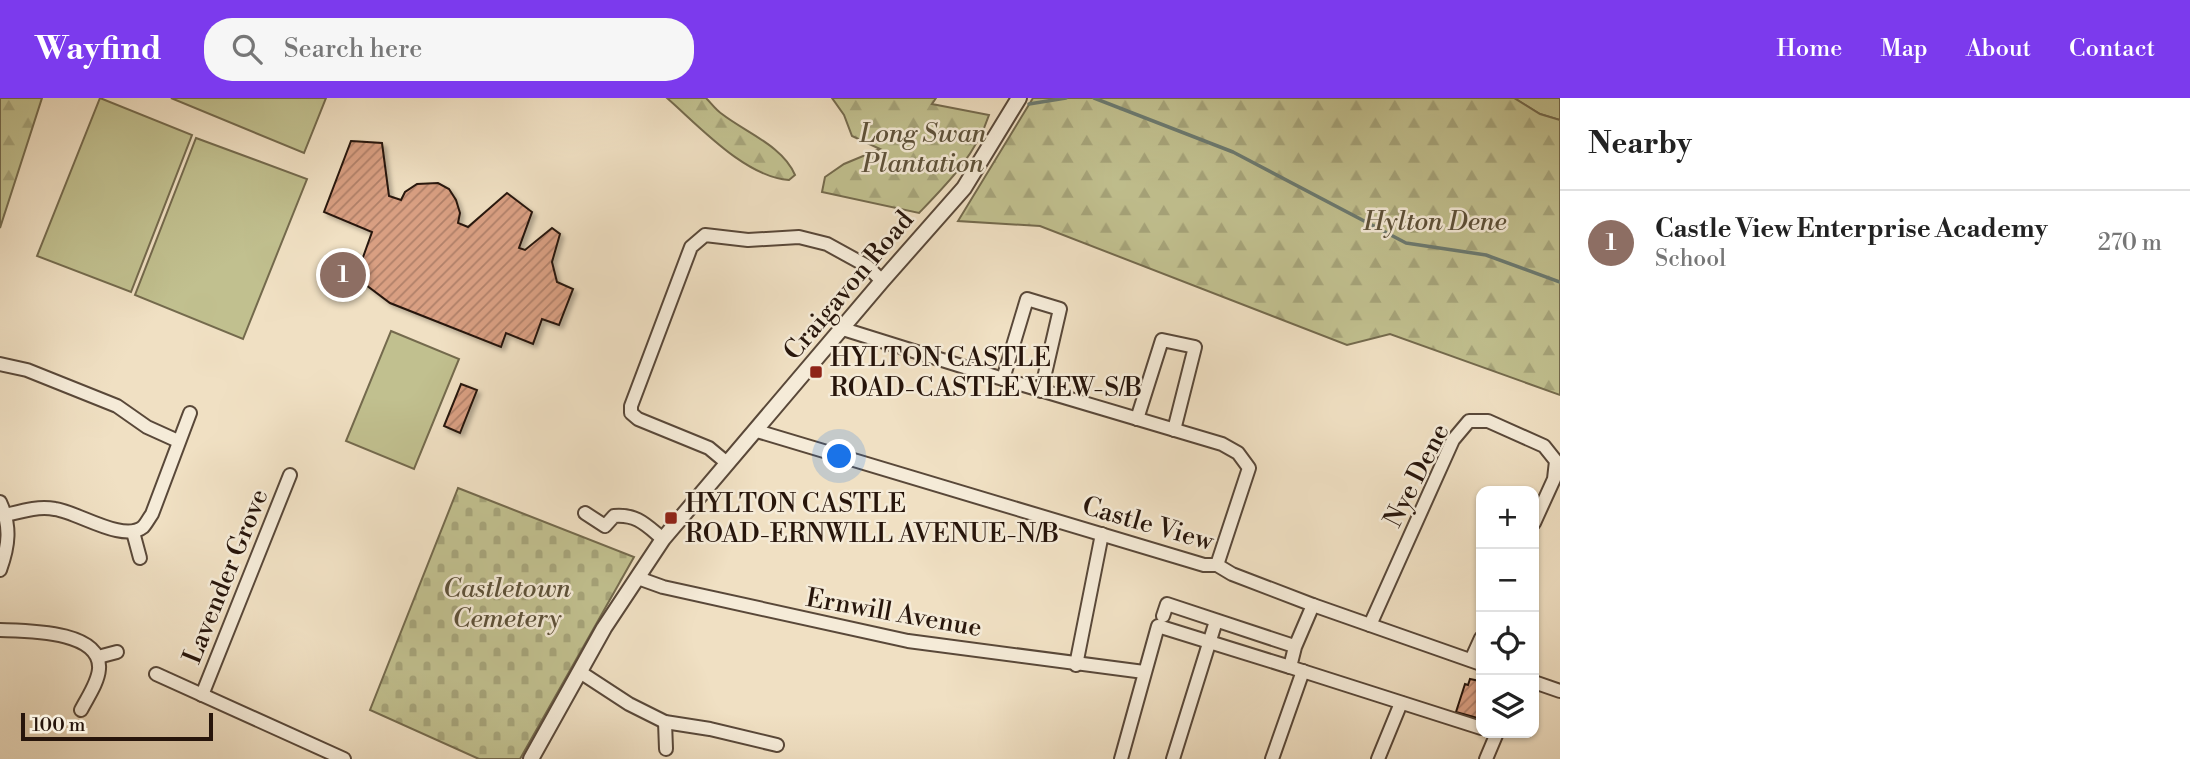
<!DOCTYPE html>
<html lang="en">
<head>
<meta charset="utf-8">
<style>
	:root { --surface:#fff; --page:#f6f6f6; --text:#222; --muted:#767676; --line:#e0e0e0; --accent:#7c3aed }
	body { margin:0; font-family:"Libre Bodoni",serif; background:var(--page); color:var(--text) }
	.controls { position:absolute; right:21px; bottom:21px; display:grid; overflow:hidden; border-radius:14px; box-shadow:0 2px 5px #0004 }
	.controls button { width:63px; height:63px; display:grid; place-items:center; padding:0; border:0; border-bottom:2px solid var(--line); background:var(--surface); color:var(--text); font:35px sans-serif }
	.scale { position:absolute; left:21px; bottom:18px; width:192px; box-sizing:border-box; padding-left:7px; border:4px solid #27150b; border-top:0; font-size:19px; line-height:24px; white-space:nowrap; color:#27150b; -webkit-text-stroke:5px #f5ebd8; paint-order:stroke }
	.you { position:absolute; left:840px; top:359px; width:24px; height:24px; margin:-18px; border:5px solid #fff; border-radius:50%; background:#1a73e8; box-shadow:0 0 0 10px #1a73e833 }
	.badge { display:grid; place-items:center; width:46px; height:46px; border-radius:50%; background:var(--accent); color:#fff; font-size:23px; font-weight:700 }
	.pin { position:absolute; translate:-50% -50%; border:4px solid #fff; box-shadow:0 2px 7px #0006 }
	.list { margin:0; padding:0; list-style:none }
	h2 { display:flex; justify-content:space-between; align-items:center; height:91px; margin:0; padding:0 28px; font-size:30px }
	h2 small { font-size:23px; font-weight:400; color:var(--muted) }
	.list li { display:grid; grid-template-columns:46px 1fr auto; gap:21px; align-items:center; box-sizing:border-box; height:105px; padding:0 28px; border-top:2px solid var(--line) }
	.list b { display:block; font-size:26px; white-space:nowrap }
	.list p { margin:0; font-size:23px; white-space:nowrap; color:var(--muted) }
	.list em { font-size:23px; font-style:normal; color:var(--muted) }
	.icon { flex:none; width:38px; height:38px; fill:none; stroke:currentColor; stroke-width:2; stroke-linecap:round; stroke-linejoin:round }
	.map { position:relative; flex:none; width:1560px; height:661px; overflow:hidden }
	header { display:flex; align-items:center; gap:42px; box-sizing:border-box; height:98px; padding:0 35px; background:var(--accent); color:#fff }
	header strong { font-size:33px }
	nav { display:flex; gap:38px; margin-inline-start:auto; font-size:24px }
	.search { width:490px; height:63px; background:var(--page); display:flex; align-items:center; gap:18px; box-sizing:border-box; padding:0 24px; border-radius:28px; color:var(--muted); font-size:26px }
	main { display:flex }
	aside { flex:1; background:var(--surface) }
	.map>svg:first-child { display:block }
</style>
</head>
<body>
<header>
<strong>Wayfind</strong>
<div class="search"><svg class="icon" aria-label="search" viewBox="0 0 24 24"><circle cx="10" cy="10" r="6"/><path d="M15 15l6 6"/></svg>Search here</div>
<nav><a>Home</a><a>Map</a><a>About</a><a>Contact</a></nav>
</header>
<main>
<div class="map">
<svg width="1560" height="661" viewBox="0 0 1560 661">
	<defs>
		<pattern id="forest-firs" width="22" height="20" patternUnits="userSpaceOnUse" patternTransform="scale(1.75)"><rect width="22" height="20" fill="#c1c08f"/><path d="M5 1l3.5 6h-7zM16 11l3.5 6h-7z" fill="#a6a47a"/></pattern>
		<pattern id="cemetery-stones" width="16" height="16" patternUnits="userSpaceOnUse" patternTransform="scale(1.75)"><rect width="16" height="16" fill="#c1c08f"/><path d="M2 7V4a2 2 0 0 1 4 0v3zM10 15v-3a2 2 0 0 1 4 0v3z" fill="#a6a47a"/></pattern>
		<pattern id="building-hatch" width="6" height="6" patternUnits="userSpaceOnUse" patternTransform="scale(1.75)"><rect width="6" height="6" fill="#d99f82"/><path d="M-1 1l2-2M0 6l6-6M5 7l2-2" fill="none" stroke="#b08069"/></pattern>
		<filter id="shadow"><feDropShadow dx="3.5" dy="3.5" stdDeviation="2" flood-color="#0004"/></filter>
	</defs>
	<rect width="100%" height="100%" fill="#f0e0c3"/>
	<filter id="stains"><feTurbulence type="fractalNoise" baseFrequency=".00286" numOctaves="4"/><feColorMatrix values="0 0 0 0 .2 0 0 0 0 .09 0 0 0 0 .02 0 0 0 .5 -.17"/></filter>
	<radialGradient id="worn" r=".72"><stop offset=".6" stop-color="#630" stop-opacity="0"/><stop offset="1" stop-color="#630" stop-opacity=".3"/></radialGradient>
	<g fill="#c1c08f" stroke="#746a4d" stroke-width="2">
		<path d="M100,0L192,37L131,194L37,158Z"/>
		<path d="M171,0H326L304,55Z"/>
		<path d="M1514,0H1560V22L1540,16Z"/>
		<path d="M196,40L307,81L243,241L135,197Z"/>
		<path d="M391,233L459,261L414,371L346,343Z"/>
	</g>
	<g fill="url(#forest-firs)" stroke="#746a4d" stroke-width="2">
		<path d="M0,0H42L0,130Z"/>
		<path d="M667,0H706C711,5 716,12 722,16C745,34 783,48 795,77L789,82C745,79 699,28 667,0Z"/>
		<path d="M832,0H936L932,6L989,17C976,57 947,86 919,115L822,94L825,79L844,66L880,51L852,38L844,17Z"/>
		<path d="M1033,0H1514L1540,16L1560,22V297L1390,236L1347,247L1040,128L958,123Z"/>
	</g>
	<path fill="url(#cemetery-stones)" stroke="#746a4d" stroke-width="2" d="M458,390L634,459L520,661H479L370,612Z"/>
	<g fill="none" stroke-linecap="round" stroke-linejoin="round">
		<g stroke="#6c7a70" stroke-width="3.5">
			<path d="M1094,0L1233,54L1406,145L1486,157L1560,184"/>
			<path d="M1029,6L1066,0"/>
		</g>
	</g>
	<g fill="url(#building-hatch)" stroke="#27150b" stroke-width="2" filter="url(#shadow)">
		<path d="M351,43L382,45L389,98L401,102L405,94L417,86L438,85L449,91L456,102L460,115L458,125L468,129L507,95L532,114L519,150L525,152L552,130L560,136L552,164L557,184L573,191L559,227L542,221L533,246L506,235L501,249L390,205L350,175L356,160L362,162L372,134L324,114Z"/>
		<path d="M461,286L477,292L460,335L444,328Z"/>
		<path d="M1470,581L1480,583L1478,590L1481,591V621L1456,614L1465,586L1468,587Z"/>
	</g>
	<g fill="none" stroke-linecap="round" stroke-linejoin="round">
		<g stroke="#594839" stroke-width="16">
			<g id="minor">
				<path d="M843,231L1003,281L1222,346L1238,355L1249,370L1217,467"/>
				<path d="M0,266L27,272L117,308L147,329L178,343"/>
				<path d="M1003,281L1027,201L1060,211L1041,293"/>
				<path d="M1137,321L1162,242L1195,249L1174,332"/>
				<path d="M757,333L1204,467H1217L1232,476L1313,507L1481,566"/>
				<path d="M727,365L709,350L638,321L631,315V308L691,149L705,137L748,142L799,139L827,146L867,168L882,183"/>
				<path d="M0,404C11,428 9,447 0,472"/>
				<path d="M585,415L605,428L614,418C637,416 646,427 663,441"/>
				<path d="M6,417C22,413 38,408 55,411C78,414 123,445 143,429C146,426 149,420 152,416L190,315"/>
				<path d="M133,434L140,460"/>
				<path d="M638,480L663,489L908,543L1144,574"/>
				<path d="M1313,507L1295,549L1290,569L1481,630"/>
				<path d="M1163,518L1167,506L1291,547"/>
				<path d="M1370,527L1453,342L1469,323H1488L1544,348L1556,363L1554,381L1534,425"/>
				<path d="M0,532C26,533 102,532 99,571C98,585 87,600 81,612"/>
				<path d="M98,559L117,554"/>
				<path d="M1471,562L1481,540"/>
				<path d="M1076,567L1102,436"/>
				<path d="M580,574L629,606L665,624L710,631L777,647"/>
				<path d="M156,576L344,661"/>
				<path d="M1534,584L1560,593"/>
				<path d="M202,597L290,377"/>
				<path d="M665,624L666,651"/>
				<path d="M1121,661L1158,528L1290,569"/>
				<path d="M1173,661L1216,523"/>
				<path d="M1272,661L1303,573"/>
				<path d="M1378,661L1401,605"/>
				<path d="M1486,661L1497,635"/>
			</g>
		</g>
		<g stroke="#594839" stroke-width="18">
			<path id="tertiary" d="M531,661L604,530L663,441L882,183L964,90L1019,0"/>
		</g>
		<use href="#minor" stroke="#f5ebd8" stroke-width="12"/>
		<use href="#tertiary" stroke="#f5ebd8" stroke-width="14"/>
	</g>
	<g fill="#8f2418" stroke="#f5ebd8" stroke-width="2.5">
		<rect x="809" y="267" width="14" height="14" rx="3.5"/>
		<rect x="664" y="413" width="14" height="14" rx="3.5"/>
	</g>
	<g text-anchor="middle" stroke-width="5" stroke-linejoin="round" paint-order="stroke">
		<g font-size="26" font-style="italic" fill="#5d5139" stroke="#f5ebd8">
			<text x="923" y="44">Long Swan<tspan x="923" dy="30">Plantation</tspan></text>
			<text x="1435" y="132">Hylton Dene</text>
			<text x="507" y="499">Castletown<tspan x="507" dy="30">Cemetery</tspan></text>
		</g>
		<g font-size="26" fill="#27150b" stroke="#f5ebd8">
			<text transform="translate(848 187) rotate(-50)" y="9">Craigavon Road</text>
			<text transform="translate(1416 377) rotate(-63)" y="9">Nye Dene</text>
			<text transform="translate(1148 425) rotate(16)" y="9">Castle View</text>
			<text transform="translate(225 478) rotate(-68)" y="9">Lavender Grove</text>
			<text transform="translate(894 514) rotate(10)" y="9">Ernwill Avenue</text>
		</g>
		<g font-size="26" fill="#27150b" stroke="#f5ebd8" text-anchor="start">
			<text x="830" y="268">HYLTON CASTLE<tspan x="830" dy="30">ROAD-CASTLE VIEW-S/B</tspan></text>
			<text x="685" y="414">HYLTON CASTLE<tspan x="685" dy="30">ROAD-ERNWILL AVENUE-N/B</tspan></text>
		</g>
	</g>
	<rect width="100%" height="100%" filter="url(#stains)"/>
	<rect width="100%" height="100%" fill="url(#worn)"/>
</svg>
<div class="controls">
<button>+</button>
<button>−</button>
<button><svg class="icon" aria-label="locate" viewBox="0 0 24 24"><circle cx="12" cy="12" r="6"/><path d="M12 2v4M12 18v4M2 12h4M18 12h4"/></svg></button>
<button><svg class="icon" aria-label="layers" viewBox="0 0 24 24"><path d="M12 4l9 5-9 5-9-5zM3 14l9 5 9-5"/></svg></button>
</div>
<div class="scale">100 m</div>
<div class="you"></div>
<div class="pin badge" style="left:343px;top:177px;background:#8d6e63">1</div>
</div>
<aside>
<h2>Nearby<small></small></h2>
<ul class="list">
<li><span class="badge" style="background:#8d6e63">1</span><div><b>Castle View Enterprise Academy</b><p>School</p></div><em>270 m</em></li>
</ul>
</aside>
</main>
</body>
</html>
